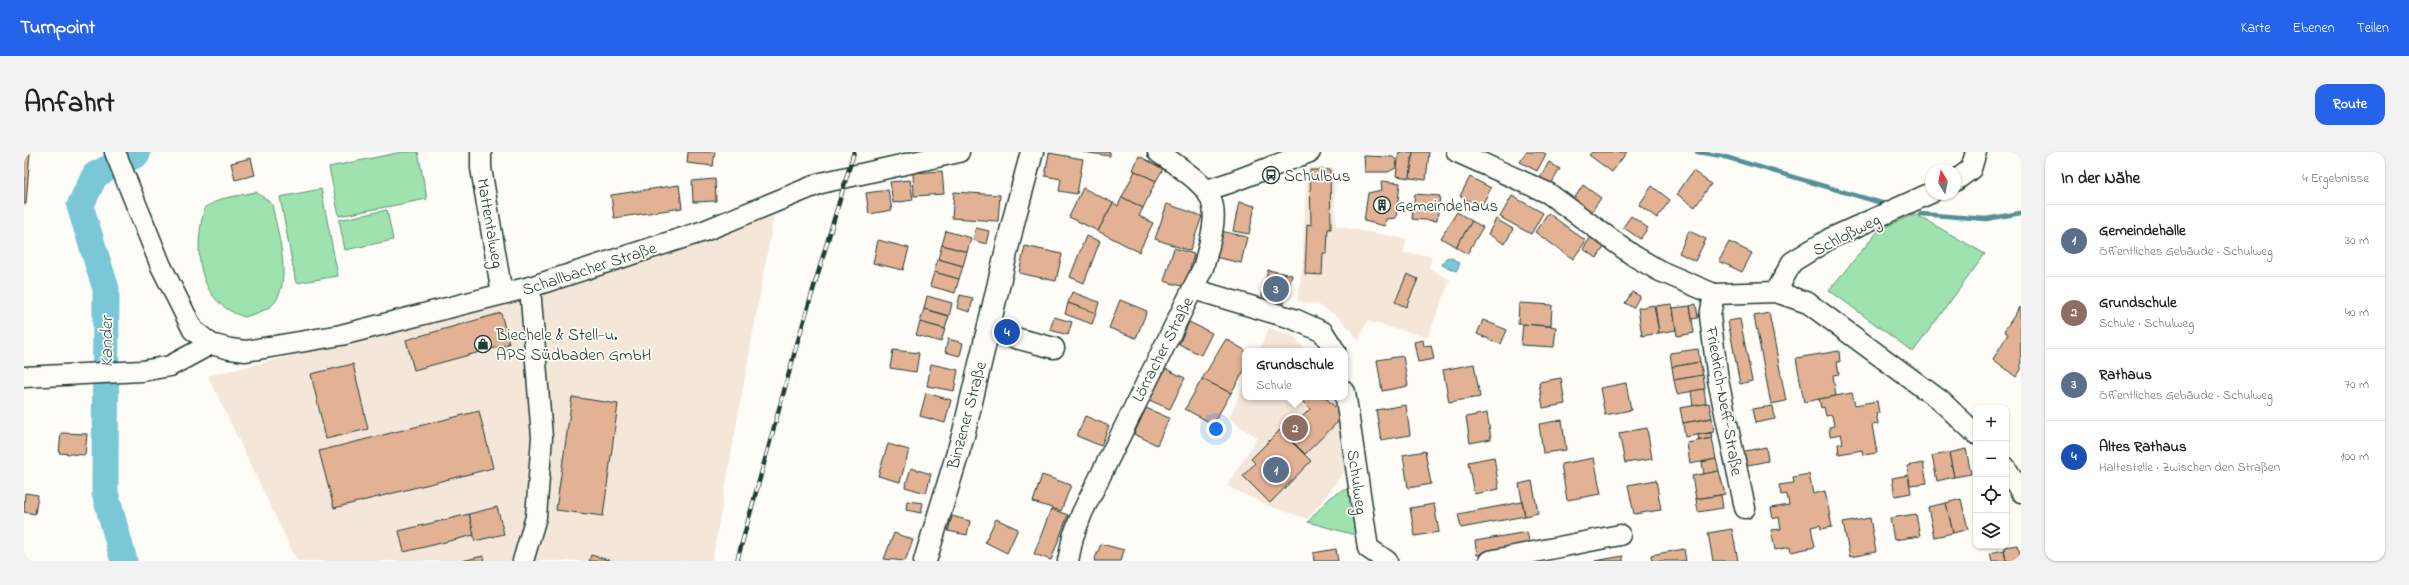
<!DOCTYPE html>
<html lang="de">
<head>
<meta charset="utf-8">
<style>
	:root { --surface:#fff; --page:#f2f2f2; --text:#222; --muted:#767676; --line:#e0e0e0; --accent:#2563eb }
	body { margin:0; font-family:"Indie Flower",sans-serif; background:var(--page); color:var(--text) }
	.controls { position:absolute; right:12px; bottom:12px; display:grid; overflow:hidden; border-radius:8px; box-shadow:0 1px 3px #0004 }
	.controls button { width:36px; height:36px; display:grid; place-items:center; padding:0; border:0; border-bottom:1px solid var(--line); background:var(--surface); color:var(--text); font:20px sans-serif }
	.compass { position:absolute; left:1901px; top:12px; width:36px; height:36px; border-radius:50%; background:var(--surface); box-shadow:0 1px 3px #0004; rotate:350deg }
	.you { position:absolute; left:1192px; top:277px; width:14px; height:14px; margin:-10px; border:3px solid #fff; border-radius:50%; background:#1a73e8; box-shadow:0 0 0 6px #1a73e833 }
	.badge { display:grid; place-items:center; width:26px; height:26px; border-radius:50%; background:var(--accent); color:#fff; font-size:13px; font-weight:700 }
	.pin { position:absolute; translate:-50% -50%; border:2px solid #fff; box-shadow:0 1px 4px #0006 }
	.popup { position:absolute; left:1218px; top:196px; width:106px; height:52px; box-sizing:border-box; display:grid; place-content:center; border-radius:8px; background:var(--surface); filter:drop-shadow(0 1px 3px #0005); font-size:13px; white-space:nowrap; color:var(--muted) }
	.popup b { font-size:15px; color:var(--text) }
	.popup::after { content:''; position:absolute; left:50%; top:100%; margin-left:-8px; border:8px solid transparent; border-top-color:var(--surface) }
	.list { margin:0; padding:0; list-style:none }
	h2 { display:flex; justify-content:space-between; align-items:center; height:52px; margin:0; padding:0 16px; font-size:17px }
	h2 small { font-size:13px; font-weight:400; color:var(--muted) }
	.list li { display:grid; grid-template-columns:26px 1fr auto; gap:12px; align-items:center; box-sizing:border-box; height:72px; padding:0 16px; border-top:1px solid var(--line) }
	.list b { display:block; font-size:15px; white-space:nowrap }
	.list p { margin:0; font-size:13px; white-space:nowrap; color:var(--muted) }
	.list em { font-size:13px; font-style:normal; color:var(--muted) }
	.icon { flex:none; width:22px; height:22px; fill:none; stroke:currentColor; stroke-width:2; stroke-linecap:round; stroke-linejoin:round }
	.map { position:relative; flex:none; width:1997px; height:409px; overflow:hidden; border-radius:12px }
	header { display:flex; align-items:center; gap:24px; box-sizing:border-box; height:56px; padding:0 20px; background:var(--accent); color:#fff }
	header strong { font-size:19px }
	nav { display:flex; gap:22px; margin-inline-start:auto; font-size:14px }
	.intro { display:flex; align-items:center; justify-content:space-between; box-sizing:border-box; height:96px; padding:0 24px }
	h1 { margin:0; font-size:28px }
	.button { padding:10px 18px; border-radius:12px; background:var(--accent); color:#fff; font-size:14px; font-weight:700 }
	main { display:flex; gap:24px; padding:0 24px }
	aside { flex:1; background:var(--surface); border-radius:12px; box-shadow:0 1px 3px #0004 }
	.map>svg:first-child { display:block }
</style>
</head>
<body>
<header>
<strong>Turnpoint</strong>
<nav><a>Karte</a><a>Ebenen</a><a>Teilen</a></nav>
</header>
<div class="intro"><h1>Anfahrt</h1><a class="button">Route</a></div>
<main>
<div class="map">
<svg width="1997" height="409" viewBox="0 0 1997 409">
	<rect width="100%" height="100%" fill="#fdfcf7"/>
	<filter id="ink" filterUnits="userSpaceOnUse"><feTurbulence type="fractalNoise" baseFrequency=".025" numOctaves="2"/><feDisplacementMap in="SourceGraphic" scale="8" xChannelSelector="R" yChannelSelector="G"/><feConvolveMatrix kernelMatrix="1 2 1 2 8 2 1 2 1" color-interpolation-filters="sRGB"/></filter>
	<g filter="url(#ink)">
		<g fill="#f5e6da">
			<path d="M1283,16H1310L1312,74L1382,87L1380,101L1408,104L1405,116L1426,128L1404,185L1343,169L1335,189L1316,166L1295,153L1273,149L1278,119Z"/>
			<path d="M750,64L688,409H273L184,224L507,146Z"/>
			<path d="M1245,176L1268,183L1282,199H1235Z"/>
			<path d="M1221,230V245H1316L1327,311L1284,367L1245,354L1203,334L1233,286L1205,266Z"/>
		</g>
		<g fill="#9ee3af" stroke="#5e9072">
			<path d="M378,0H394L403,47L315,64L305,15Z"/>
			<path d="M297,37L314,124L272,131L256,45Z"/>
			<path d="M232,40L248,52C253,79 267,122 253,147C247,158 232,161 221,165C172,151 169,97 181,55L197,47Z"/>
			<path d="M363,58L369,88L321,98L315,68Z"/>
			<path d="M1891,62L1961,102L1889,200L1805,138L1855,78Z"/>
			<path d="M1329,336L1335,376L1331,383L1284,370C1298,355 1308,338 1329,336Z"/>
		</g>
		<path fill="#7ac7d8" stroke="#569096" d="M1427,105L1436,112L1432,119L1418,113L1422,106Z"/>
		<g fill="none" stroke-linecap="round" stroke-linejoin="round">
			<g stroke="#569096" stroke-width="4.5">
				<path d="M1673,0L1698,4L1861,52"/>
				<path d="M1896,62L1962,67L1997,61"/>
			</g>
			<path stroke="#7ac7d8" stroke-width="27" d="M100,409L81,341L82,137L56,54L71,23L113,2V0"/>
		</g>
		<g fill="#e3b295" stroke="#1f3d34">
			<path d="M0,0H6L2,52H0Z"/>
			<path d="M664,0H691L689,14L663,11Z"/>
			<path d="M1059,0H1086V4Z"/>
			<path d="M1375,0H1389L1386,26L1372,24Z"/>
			<path d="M1389,0H1405L1402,28L1386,26Z"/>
			<path d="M1502,0H1518L1522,2L1513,19L1496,10Z"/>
			<path d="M1568,0H1603L1588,20L1565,3Z"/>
			<path d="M1025,1L1059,7L1053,42L1035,39L1037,27L1021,24Z"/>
			<path d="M1115,4L1139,17L1132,29L1109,18Z"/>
			<path d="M1340,4L1369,5L1373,9L1372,16L1364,20H1341Z"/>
			<path d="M227,6L231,23L211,28L207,11Z"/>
			<path d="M1525,10L1536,17L1526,34L1515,27Z"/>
			<path d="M1286,18H1306L1307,77H1304L1303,101H1299L1298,123L1281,122L1283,72L1287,73Z"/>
			<path d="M918,19L920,42L890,44L889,21Z"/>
			<path d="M1111,19L1132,29L1119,56L1098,45Z"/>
			<path d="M1669,19L1687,32L1671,55L1653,42Z"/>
			<path d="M1446,25L1467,36L1457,55L1436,44Z"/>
			<path d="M691,27L692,49L669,50L668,29Z"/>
			<path d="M886,28L889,48L869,51L866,30Z"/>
			<path d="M1357,29L1376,31L1372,66L1362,67L1361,74L1340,69L1344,41L1358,38Z"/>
			<path d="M655,33L658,56L590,66L587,43Z"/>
			<path d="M1559,33L1577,46L1566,62L1548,50Z"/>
			<path d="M1628,34L1646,48L1633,66L1615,53Z"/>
			<path d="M1059,36L1089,51L1074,79L1045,65Z"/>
			<path d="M864,38L868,58L845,62L842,41Z"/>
			<path d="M930,40L976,43L974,69L928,66Z"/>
			<path d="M1391,42L1416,44L1413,69L1388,67Z"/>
			<path d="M1488,44L1519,61L1507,82L1476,65Z"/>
			<path d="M1098,45L1119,56L1115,64L1129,71L1115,100L1074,79L1089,51L1094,54Z"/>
			<path d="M1215,50L1231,54L1225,82L1209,79Z"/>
			<path d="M1143,52L1178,64L1166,99L1131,87Z"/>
			<path d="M1433,60L1448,69L1432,95L1417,86Z"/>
			<path d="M1524,61L1562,89L1549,107L1511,80Z"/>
			<path d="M1607,64L1624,76L1616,87L1599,75Z"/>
			<path d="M1472,67L1489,77L1481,92L1464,82Z"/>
			<path d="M1448,69L1459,75L1443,102L1432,95Z"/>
			<path d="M952,76L965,79L962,92L949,88Z"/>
			<path d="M922,79L947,86L943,100L918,93Z"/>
			<path d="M1197,79L1223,85L1217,111L1191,105Z"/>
			<path d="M1665,79L1682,87L1671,109L1655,101Z"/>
			<path d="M1569,82L1582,92L1573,106L1559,97Z"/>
			<path d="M1062,84L1076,89L1060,131L1046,125Z"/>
			<path d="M854,88L885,96L879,118L849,111Z"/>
			<path d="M1705,90L1728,101L1718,120L1695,109Z"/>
			<path d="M918,93L943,100L939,114L914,107Z"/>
			<path d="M1001,94L1038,102L1032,129L995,121Z"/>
			<path d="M1150,96L1170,102L1161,135L1140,129Z"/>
			<path d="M914,107L939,114L935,127L910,120Z"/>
			<path d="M1244,118L1268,123L1258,158L1236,152Z"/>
			<path d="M910,120L935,127L931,141L906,134Z"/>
			<path d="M1383,122L1394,127L1382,155L1371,150Z"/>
			<path d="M1048,140L1075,150L1072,161L1044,151Z"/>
			<path d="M1608,140L1616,144L1609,156L1601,151Z"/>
			<path d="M936,143L949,146L946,160L933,156Z"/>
			<path d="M903,144L928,151L925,164L900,157Z"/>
			<path d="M1096,148L1123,159L1112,186L1085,176Z"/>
			<path d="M1044,151L1072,161L1068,172L1041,162Z"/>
			<path d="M1495,151L1528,153L1527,174L1494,172Z"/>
			<path d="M1648,152L1652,178L1635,181L1631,154Z"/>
			<path d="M1672,152L1674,166L1668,167L1666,154Z"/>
			<path d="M1630,153L1635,181L1618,184L1614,156Z"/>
			<path d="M1666,154L1670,181L1653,184L1649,156Z"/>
			<path d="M1996,155L1997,218L1992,225L1969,207L1984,182L1980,179Z"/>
			<path d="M900,157L925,164L921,177L896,170Z"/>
			<path d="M477,161L485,192L390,218L382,188Z"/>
			<path d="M1745,161L1762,249L1747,252L1730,164Z"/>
			<path d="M1030,165L1048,170L1044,183L1026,178Z"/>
			<path d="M1716,167L1728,229L1716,232L1704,169Z"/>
			<path d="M1459,168L1483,178L1477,192L1453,182Z"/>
			<path d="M896,170L921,177L917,190L892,183Z"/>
			<path d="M1165,170L1188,181L1177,203L1155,192Z"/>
			<path d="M1499,172L1532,175L1530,195L1497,193Z"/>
			<path d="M924,187L939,191L936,204L921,200Z"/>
			<path d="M1202,187L1222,199L1221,217L1207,241L1178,227Z"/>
			<path d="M1399,188L1400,194L1407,193L1410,207L1394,210L1390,190Z"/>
			<path d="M1674,197L1676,210L1648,215L1646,201Z"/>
			<path d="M869,198L895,201L892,220L866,216Z"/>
			<path d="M1815,199L1816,210H1813L1815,222L1809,223L1812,244L1780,250L1772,206Z"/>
			<path d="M1379,204L1384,234L1358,239L1353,208Z"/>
			<path d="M1676,210L1679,223L1650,228L1648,215Z"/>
			<path d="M329,212L344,277L302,287L287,222Z"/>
			<path d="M907,212L934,218L930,239L903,234Z"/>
			<path d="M1450,212L1456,245L1425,250L1419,218Z"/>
			<path d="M1140,216L1161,226L1146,257L1125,248Z"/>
			<path d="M1679,223L1681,237L1653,242L1650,228Z"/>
			<path d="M1537,226L1541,252L1519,256L1515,230Z"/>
			<path d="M1178,227L1207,241L1189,272L1161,257Z"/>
			<path d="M1602,231L1607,258L1581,263L1576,236Z"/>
			<path d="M1680,237L1682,252L1669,254L1667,239Z"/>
			<path d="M902,241L927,248L921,271L896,264Z"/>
			<path d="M1828,241L1831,253L1853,249L1855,261H1852L1854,272L1848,273L1853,301L1839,303L1838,298L1815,302L1814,292L1819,291L1817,282L1806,284L1805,275L1810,274L1808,263L1802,264L1800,255L1797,256L1795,247Z"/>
			<path d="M548,245L594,252L579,364L532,358Z"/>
			<path d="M1274,245H1301L1320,264L1281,302L1261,282L1286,257Z"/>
			<path d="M1685,251L1688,266L1659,271L1656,256Z"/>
			<path d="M1382,253L1386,283L1357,288L1352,258Z"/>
			<path d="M1749,254L1751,267L1731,271L1728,257Z"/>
			<path d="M1122,256L1145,266L1133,293L1110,282Z"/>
			<path d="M455,259L469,316L310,356L295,299Z"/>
			<path d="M1463,261L1467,287L1446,291L1442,265Z"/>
			<path d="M1061,264L1085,274L1077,294L1053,284Z"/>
			<path d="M1688,266L1690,280L1661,285L1659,271Z"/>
			<path d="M1538,268L1542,298L1519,301L1515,272Z"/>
			<path d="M1623,276L1628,307L1601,311L1595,281Z"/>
			<path d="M1256,278L1287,309L1246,351L1219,324L1231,311L1227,307Z"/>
			<path d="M37,281L63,282L61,303L35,301Z"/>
			<path d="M1687,281L1688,286L1675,288L1674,283Z"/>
			<path d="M1688,286L1692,307L1666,312L1663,291Z"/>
			<path d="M864,292L885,298L876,330L854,324Z"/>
			<path d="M1742,295L1744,309L1719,314L1716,300Z"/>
			<path d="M1942,297L1947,322L1930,325L1925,301Z"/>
			<path d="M1401,299L1407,332L1384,336L1379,303Z"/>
			<path d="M1925,301L1930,325L1913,329L1908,304Z"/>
			<path d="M1470,305L1475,337L1450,342L1444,310Z"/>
			<path d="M1570,306L1577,342L1543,348L1537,312Z"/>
			<path d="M1692,307L1695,319L1680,322L1678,310Z"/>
			<path d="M1899,311L1903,331L1886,333L1883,314Z"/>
			<path d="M887,316L907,322L902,341L881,335Z"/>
			<path d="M1695,319L1701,342L1672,347L1668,324Z"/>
			<path d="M1785,322L1789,342L1801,339L1808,375L1797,377L1796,373L1787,375L1791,395L1767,400L1766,395L1751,398L1747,378L1757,377L1755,365L1749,367L1747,356L1765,353L1763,342L1757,343L1755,333L1770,331L1769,325Z"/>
			<path d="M1018,323L1047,333L1037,359L1009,350Z"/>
			<path d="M1884,323L1887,341L1871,344L1868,326Z"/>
			<path d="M1632,328L1637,358L1610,362L1604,333Z"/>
			<path d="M1508,329L1514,361L1501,364L1495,332Z"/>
			<path d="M1,341L14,343L11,362L0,360Z"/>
			<path d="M1697,343L1699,356L1674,360L1672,347Z"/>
			<path d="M1937,347L1944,377L1929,381L1922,351Z"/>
			<path d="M883,349L899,351L897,361L882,358Z"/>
			<path d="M1498,350L1501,364L1437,376L1434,362Z"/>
			<path d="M1922,351L1929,381L1910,385L1904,355Z"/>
			<path d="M1410,352L1415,380L1391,384L1386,356Z"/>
			<path d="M473,355L480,382L451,389L445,362Z"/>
			<path d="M1027,357L1044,363L1027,408L1010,402Z"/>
			<path d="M445,362L450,383L380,400L375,379Z"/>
			<path d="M1892,362L1896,384L1870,388L1866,366Z"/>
			<path d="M928,364L946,369L943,383L924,379Z"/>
			<path d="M1846,366L1852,400L1826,405L1819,371Z"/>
			<path d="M972,367L994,377L983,401L961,390Z"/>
			<path d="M1708,377L1714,409H1689L1684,381Z"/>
			<path d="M1503,380L1506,394L1453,403L1451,389Z"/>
			<path d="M870,381L889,388L881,409L860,407Z"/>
			<path d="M1077,392L1100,398L1097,409H1070Z"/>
			<path d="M1994,393L1997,409H1982L1980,395Z"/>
			<path d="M1312,397L1314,409H1290L1289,401Z"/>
			<path d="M1660,397L1662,409H1628L1627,403Z"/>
			<path d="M1980,398L1982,409H1968L1966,401Z"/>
			<path d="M567,403L588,409H565Z"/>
			<path d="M459,404L460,409H438Z"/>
			<path d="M1599,404V409H1571Z"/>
		</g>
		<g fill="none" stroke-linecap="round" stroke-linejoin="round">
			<g stroke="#1f3d34" stroke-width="23">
				<g id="minor">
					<path d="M91,0L137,114L169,178L187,192L206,197L222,199L317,183L506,135L680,79L797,31L935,0"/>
					<path d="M457,0V16L478,142"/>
					<path d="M1433,0L1524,41L1610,104L1636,119L1690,142L1752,140L1784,151L1917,249L1952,282"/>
					<path d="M1931,29L1947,17L1952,0"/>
					<path d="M1183,38L1205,31L1286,0"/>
					<path d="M1169,137L1270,167L1299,180L1311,199"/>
					<path d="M1752,140L1768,110L1807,86L1907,41"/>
					<path d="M1690,142L1686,164L1694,228L1721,356"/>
					<path d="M964,179L1030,196"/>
					<path d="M0,225L118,219L146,214L187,192"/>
					<path d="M1321,240L1344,396L1363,409"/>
					<path d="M1982,316L1997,340"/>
					<path d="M499,409L512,365L518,285L506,135"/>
					<path d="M1044,409L1049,385L1058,361L1179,116C1200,43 1193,42 1134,0"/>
					<path d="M1465,409L1596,383"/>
				</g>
			</g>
			<g stroke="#1f3d34" stroke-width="25">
				<path id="major" d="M901,409L939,284L990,67L1008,0"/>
			</g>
			<use href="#minor" stroke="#fdfcf7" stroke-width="20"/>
			<use href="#major" stroke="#fdfcf7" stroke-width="22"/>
			<g stroke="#1f3d34" stroke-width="4.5">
				<path id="rail" d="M713,409L773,192L830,0"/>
			</g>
			<use href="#rail" stroke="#fdfcf7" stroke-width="3" stroke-dasharray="9" stroke-linecap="butt"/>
		</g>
	</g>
	<defs>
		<g id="bus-ring" transform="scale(0.9)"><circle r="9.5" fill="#fdfcf7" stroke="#1f3d34" stroke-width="1.5"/><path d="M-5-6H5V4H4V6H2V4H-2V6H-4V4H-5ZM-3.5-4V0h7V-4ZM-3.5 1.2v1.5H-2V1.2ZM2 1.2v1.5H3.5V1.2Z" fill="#1f3d34"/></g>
		<g id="building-ring" transform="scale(0.9)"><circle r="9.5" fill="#fdfcf7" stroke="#1f3d34" stroke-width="1.5"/><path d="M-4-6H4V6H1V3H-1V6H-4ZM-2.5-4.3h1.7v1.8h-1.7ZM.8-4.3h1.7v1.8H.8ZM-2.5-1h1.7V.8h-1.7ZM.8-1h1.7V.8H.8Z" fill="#1f3d34"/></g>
		<g id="shop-ring" transform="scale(0.9)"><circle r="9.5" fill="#fdfcf7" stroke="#1f3d34" stroke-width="1.5"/><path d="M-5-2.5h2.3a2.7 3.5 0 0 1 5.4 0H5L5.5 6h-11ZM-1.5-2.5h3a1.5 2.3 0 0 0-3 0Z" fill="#1f3d34"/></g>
	</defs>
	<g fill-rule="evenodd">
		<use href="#bus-ring" x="1247" y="23"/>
		<use href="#building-ring" x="1358" y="53"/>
		<use href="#shop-ring" x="459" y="192"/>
	</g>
	<g text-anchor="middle" stroke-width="3.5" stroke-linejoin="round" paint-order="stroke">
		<g font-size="17" fill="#1f3d34" stroke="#fdfcf7" text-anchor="start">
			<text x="1260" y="29">Schulbus</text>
			<text x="1371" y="59">Gemeindehaus</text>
			<text x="472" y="188">Biechele &amp; Stell-u.<tspan x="472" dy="20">APS Südbaden GmbH</tspan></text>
		</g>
		<g font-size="17" fill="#1f3d34" stroke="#fdfcf7">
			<text transform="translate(467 71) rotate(80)" y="6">Mattentalweg</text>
			<text transform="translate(1822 82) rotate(-27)" y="6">Schloßweg</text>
			<text transform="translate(565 116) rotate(-18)" y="6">Schallbacher Straße</text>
			<text transform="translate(1138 197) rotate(-63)" y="6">Lörracher Straße</text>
			<text transform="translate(1701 249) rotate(80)" y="6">Friedrich-Neff-Straße</text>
			<text transform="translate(942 263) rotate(-75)" y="6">Binzener Straße</text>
			<text transform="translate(1334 330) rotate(82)" y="6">Schulweg</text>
		</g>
		<g font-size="18" font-style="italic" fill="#36605d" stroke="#fdfcf7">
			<text transform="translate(82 190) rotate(-90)" y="6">Kander</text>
		</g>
	</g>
</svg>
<div class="controls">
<button>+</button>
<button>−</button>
<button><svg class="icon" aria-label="locate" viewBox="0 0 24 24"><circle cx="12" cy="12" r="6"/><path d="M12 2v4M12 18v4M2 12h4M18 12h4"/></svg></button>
<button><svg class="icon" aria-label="layers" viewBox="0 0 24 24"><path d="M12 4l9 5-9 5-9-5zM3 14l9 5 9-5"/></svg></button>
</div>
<svg class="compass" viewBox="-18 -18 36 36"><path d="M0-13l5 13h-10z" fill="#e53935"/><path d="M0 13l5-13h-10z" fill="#767676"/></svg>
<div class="you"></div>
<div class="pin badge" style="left:1252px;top:318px;background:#5c6f8a">1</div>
<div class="pin badge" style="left:1271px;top:276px;background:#8d6e63">2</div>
<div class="popup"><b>Grundschule</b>Schule</div>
<div class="pin badge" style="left:1252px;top:137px;background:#5c6f8a">3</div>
<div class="pin badge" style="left:983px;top:180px;background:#1a4fb4">4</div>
</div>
<aside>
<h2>In der Nähe<small>4 Ergebnisse</small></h2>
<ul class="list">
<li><span class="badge" style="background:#5c6f8a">1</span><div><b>Gemeindehalle</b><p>Öffentliches Gebäude · Schulweg</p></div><em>30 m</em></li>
<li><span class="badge" style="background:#8d6e63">2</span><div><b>Grundschule</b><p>Schule · Schulweg</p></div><em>40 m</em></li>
<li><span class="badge" style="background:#5c6f8a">3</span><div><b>Rathaus</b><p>Öffentliches Gebäude · Schulweg</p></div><em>70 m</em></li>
<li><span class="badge" style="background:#1a4fb4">4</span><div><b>Altes Rathaus</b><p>Haltestelle · Zwischen den Straßen</p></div><em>100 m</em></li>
</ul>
</aside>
</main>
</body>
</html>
